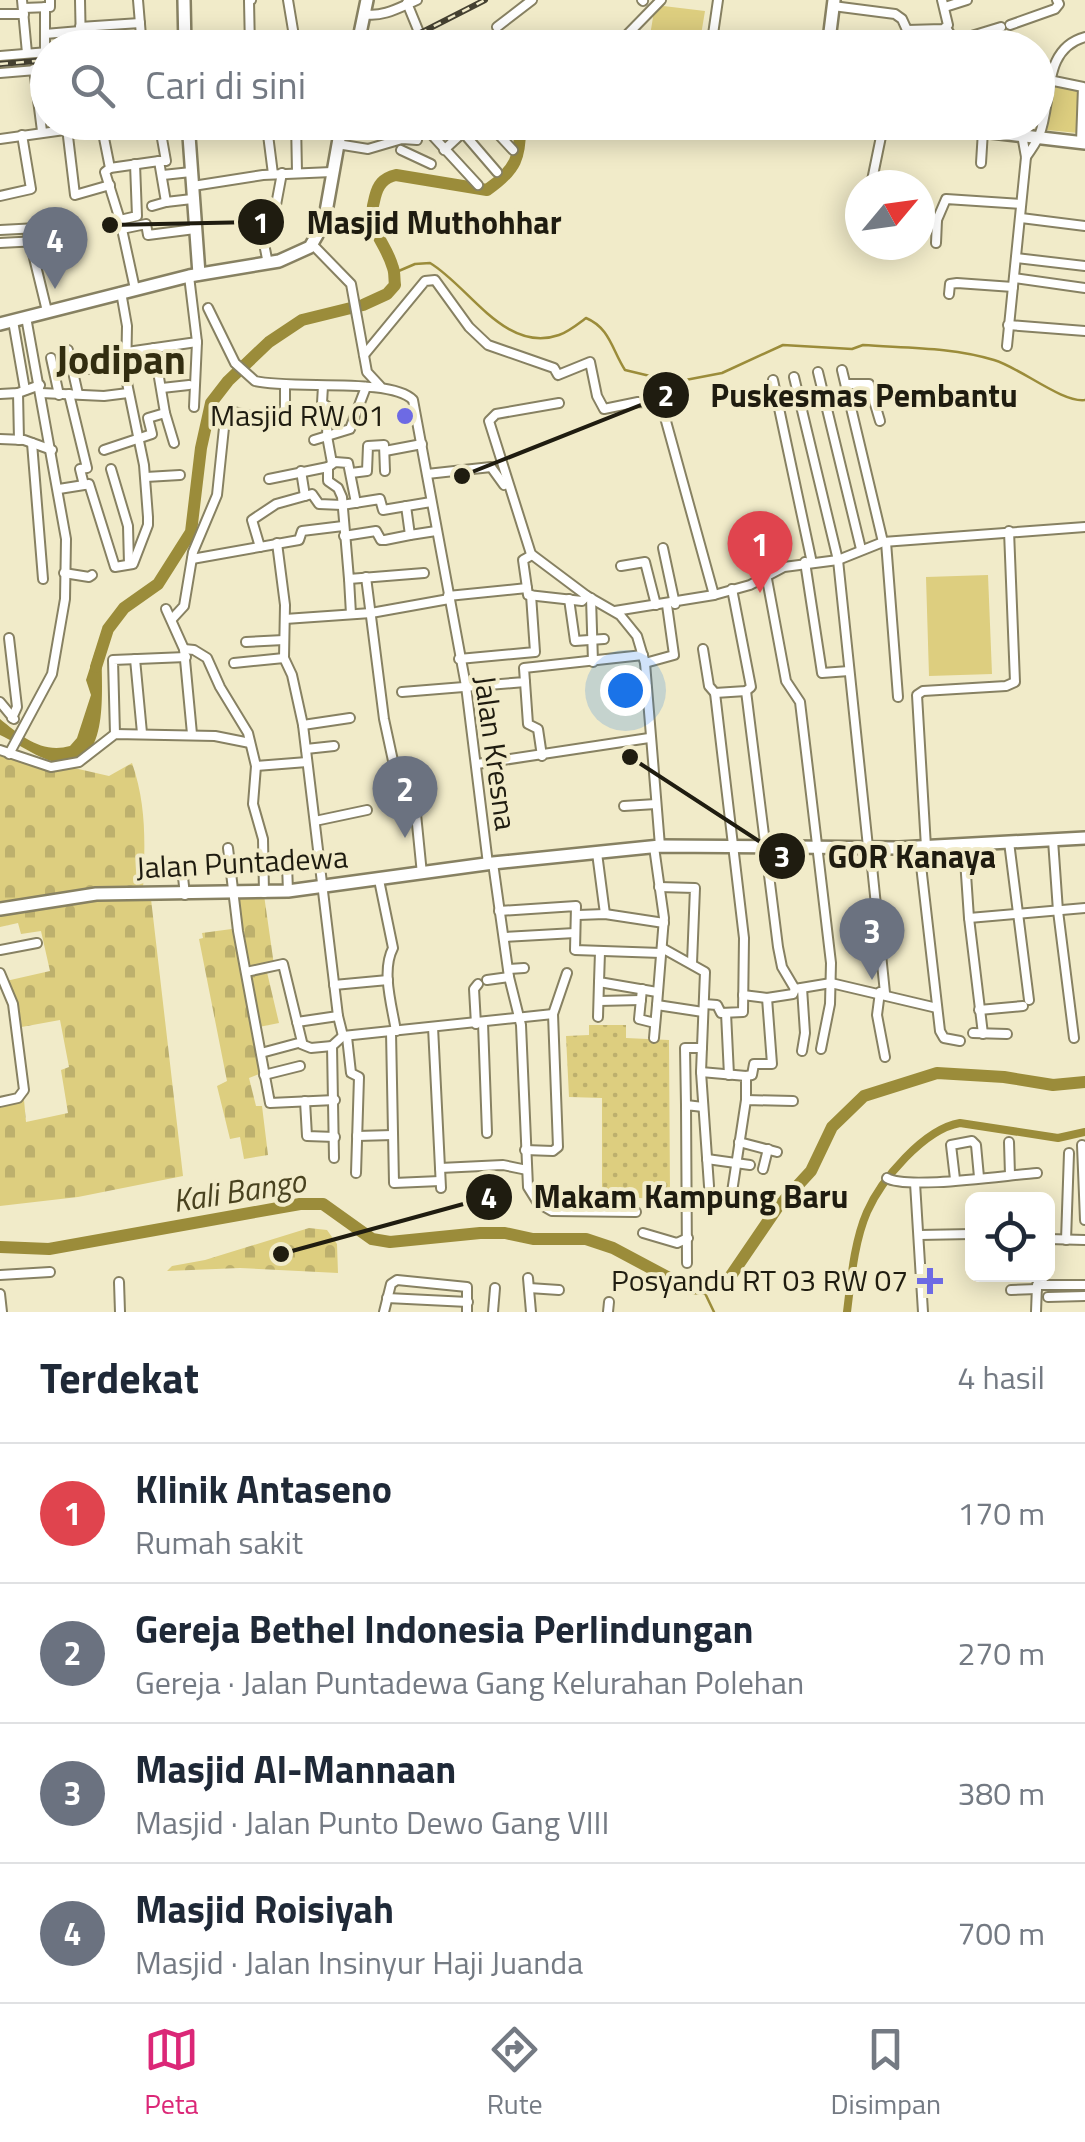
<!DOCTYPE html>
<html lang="id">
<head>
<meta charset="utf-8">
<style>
	:root { --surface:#fff; --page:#f6f6f7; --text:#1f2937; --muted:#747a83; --line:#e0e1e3; --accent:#db2777 }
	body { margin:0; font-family:"Titillium Web",sans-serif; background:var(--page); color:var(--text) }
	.controls { position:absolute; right:30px; bottom:30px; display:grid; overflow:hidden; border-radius:15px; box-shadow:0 5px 25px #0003 }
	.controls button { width:90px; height:90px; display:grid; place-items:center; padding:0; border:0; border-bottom:2px solid var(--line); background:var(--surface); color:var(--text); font:50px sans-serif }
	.compass { position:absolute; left:845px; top:170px; width:90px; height:90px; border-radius:50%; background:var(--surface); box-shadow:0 5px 25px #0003; rotate:61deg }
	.you { position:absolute; left:625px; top:690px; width:35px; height:35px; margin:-25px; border:8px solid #fff; border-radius:50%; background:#1a73e8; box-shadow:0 0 0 15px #1a73e833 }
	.badge { display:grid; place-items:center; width:65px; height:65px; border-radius:50%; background:var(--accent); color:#fff; font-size:32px; font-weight:700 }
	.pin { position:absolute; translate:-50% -82px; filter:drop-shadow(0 2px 5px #0008) }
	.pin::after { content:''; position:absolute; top:52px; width:35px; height:30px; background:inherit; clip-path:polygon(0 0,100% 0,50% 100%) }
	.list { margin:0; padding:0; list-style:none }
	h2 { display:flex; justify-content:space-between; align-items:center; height:130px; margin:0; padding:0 40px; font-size:42px }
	h2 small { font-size:32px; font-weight:400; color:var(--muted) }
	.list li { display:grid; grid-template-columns:65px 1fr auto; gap:30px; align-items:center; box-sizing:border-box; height:140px; padding:0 40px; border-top:2px solid var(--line) }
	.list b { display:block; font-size:38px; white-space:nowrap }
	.list p { margin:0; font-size:32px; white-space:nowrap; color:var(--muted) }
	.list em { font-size:32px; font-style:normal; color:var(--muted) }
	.icon { flex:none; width:55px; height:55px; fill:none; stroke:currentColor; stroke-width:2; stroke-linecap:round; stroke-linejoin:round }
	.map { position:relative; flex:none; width:1085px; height:1312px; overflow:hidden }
	.search { position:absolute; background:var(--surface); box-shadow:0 5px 25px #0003; left:30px; right:30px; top:30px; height:110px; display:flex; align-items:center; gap:25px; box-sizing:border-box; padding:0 35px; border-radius:55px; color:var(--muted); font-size:38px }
	.sheet { height:690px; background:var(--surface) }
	nav { display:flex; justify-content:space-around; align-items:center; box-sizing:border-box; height:140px; border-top:2px solid var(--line); background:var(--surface); font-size:28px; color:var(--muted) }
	nav a { display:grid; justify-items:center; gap:5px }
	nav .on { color:var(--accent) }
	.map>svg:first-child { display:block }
</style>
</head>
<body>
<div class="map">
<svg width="1085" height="1312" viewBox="0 0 1085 1312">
	<defs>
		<pattern id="grass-dots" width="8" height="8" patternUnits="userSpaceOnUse" patternTransform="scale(2.5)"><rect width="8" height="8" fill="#ddce7f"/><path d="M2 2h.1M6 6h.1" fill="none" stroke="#bdb06d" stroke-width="1.8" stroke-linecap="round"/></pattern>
		<pattern id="cemetery-stones" width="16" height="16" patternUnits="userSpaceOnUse" patternTransform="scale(2.5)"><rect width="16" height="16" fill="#ddce7f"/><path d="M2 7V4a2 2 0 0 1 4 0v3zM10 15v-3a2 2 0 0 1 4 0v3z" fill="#bdb06d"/></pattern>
	</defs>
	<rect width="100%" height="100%" fill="#f1ebc9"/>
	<path fill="url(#grass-dots)" d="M589,1025H626V1038L669,1040L670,1195L658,1199L602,1196V1098L569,1097L566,1036L589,1035Z"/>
	<g fill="url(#cemetery-stones)">
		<path d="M0,751L109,776L132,763C147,806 145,845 143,890L96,889L0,905Z"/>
		<path d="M264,895L274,965L266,968L279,1023L254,1028L262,1073L249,1078L256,1106H262L268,1155L244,1159L240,1137L230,1139L217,1086L227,1081L199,939L203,938L202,933L239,928L234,897Z"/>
		<path d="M118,897L151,899L183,1176L78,1197L0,1206V1108L24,1100L26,1122L68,1113L61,1070L69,1067L60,1020L16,1028L6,981L50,971L41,931L21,934L18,923L0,927V912L60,902Z"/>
		<path d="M309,1228L327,1230L337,1244L338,1273L240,1268L167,1271L172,1266L205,1260Z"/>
	</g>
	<g fill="#ddce7f">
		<path d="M655,5L705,11L699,47L648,48Z"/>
		<path d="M1053,84L1082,88L1078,133L1047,130Z"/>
		<path d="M988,575L992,674L929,676L926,577Z"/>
	</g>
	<path fill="#9b8c3a" d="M95,652L102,653C100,681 112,762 66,763C44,764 20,744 0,735V719C21,736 42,754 70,746L77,738L91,695L86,680Z"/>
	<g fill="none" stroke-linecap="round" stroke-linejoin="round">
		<g stroke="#9b8c3a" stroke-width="2.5">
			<path d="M394,273L415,264L430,263C469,286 505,354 559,335C568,332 578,324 586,318C610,328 612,350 625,370L675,382L722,373L783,345L852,349L863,345C906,348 952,347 994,360C1021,368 1062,403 1085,400"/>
			<path d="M703,1289L714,1312"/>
		</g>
		<path stroke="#9b8c3a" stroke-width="8" d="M847,1312C851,1280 854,1242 867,1212C881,1180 924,1129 960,1123L1058,1138L1085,1132"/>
		<g stroke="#9b8c3a" stroke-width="12">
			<path d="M96,667L108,629L124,608L158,584L191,532L201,448L211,403L228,381L269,342L302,320L363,305L387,294L395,285C394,279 395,273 393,268C385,239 365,231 375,197C378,185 383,178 396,175L487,190C516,170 521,157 520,122"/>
			<path d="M0,1247L49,1249L300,1204H323L372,1239L390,1242L480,1233H505L533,1239H586L613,1248L688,1288L703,1289L730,1277L777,1208L811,1171L832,1127L864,1096L937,1073L1004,1077L1053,1085L1085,1082"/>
		</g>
		<g stroke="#878162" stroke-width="12">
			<g id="street">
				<path d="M22,0L27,53"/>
				<path d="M80,0L81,48"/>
				<path d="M138,0L142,48"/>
				<path d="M288,0L296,48"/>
				<path d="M642,0L643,1"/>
				<path d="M407,3L423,42"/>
				<path d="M833,6L895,14L902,19L907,30L943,29L948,25L942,0"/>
				<path d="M45,7V52"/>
				<path d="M945,7L967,0"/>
				<path d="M23,8L50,7V0"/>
				<path d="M0,14H24"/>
				<path d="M364,14C383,18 402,6 417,0"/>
				<path d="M1010,25L1055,9L1059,4L1057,0"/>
				<path d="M80,27L140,23"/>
				<path d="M497,27L532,0"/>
				<path d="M946,28L955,41L1001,27"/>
				<path d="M45,34L80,31"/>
				<path d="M621,41L661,0"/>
				<path d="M250,48L249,1L251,0"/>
				<path d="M328,48L358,43"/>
				<path d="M711,48L718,0"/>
				<path d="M0,56L48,52"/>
				<path d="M34,69L42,131"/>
				<path d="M0,73L48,69"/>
				<path d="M1049,80L1083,87L1081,142"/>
				<path d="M159,122L166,161H159L166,202L192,199"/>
				<path d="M296,122L297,172"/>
				<path d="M420,122L478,185"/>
				<path d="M454,122L497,172"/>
				<path d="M487,122L513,150"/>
				<path d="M67,128L75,195L110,185"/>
				<path d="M102,128L110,168L105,172L120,220L135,289"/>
				<path d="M0,139L93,126L96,130L110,127V122"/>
				<path d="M337,144L368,149L402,139L417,140L420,122"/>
				<path d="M401,150L431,164"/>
				<path d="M444,150L474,122"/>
				<path d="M1026,157C1031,150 1036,143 1039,136C1053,102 1041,49 1085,37"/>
				<path d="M981,163L983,131"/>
				<path d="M110,168L159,161"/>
				<path d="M273,174L267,127L276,126"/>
				<path d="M163,175L191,172"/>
				<path d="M871,185L884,122"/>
				<path d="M193,186L263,175L332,172"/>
				<path d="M0,196L31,189L22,135"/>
				<path d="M855,199L860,194"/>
				<path d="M152,206L166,202"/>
				<path d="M852,215H860"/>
				<path d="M1021,218L1085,226"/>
				<path d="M920,219L937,220"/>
				<path d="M120,220L137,216L135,164"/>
				<path d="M27,229L47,311"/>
				<path d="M122,229L146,224L148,235L195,229"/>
				<path d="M0,230L38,228"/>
				<path d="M0,243L38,241"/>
				<path d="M936,243L937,220L946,199L1021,204"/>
				<path d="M312,244L351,284L367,372L380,386"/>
				<path d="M1016,258L1085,266"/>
				<path d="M268,264L259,218L264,217L262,206L276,205L282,173"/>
				<path d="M1014,278L1085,288"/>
				<path d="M949,294L950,284L957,283L1013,287"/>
				<path d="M208,308L235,363L255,381C292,390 391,377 413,400L466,686L488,864"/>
				<path d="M13,321L25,390"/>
				<path d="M1008,325L1085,331"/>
				<path d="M1007,346L1026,157L1022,135"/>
				<path d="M154,348L165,413L174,443"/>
				<path d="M68,350L78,394"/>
				<path d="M127,352L197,342L189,276"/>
				<path d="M364,355L425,281L435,280L469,327L488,345L554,368L558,375L590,362L597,396L604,409L638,402L661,403L714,595"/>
				<path d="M51,358L59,395"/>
				<path d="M87,369L126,364"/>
				<path d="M842,370L883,542"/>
				<path d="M818,372L861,549"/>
				<path d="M794,377L838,560L868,847"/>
				<path d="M773,380L812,563"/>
				<path d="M846,384H869L880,421"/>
				<path d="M323,386L322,403L328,407L327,436L332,463"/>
				<path d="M162,388L189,385"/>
				<path d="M18,393L19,440"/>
				<path d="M41,393L104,396L128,393"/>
				<path d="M0,394L18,393L40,385"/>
				<path d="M69,394L87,468L80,469L84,485L89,484L115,567L133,564L148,525V517L144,465L126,378L127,326L121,292"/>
				<path d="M559,403L496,414L489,421L531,554L587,596L620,615L637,636L645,663L660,846"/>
				<path d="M194,407L197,342"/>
				<path d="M0,439L24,440L52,450"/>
				<path d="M314,440L350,429L366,387"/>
				<path d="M32,443L43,579"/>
				<path d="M104,450L152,434L148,418L165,413"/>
				<path d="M385,451L422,444"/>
				<path d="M111,469L128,526L129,564"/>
				<path d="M301,471L305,496"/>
				<path d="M351,473L367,471L368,446L384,445L385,471"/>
				<path d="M427,474L491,467L504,485"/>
				<path d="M146,477L180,475"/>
				<path d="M269,479L328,467"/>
				<path d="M59,489L84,485"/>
				<path d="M356,503L348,463L335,462L328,467V481L338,488L342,497L349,579L424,573"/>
				<path d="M406,506L410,535L436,531"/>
				<path d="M344,536L376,531L381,540H385L410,535"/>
				<path d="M886,542L898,697"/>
				<path d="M277,543L285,605L284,658L292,675L303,725L338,1016L343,1036"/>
				<path d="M260,547L252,520L276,504L312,494L319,504L342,505L380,499L383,510L431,502"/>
				<path d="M663,548L675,604"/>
				<path d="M532,555L523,560L528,595L582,601L587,596"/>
				<path d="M192,559L299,540L302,531L343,526"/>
				<path d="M805,562L822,673L849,671"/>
				<path d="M621,566L645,562L656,605"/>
				<path d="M64,573L89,577L92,575"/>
				<path d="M366,577L384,719L398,784H413L422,874"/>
				<path d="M349,579L351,614"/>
				<path d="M767,579L786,681L800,702L811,794L831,963L830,1004L821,1049"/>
				<path d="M448,596L527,588"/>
				<path d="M591,598L593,662"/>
				<path d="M569,599L575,641L604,639"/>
				<path d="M166,609L184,649L192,734"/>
				<path d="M615,611L714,595L750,585L784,567L838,560L883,542L1085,527"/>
				<path d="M172,619L184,606L193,552L217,495L225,418L234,412L285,423V385"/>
				<path d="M285,619L371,613L449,599"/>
				<path d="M9,638L17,707L12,718"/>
				<path d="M246,642L284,640"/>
				<path d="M184,649L194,650L207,658L220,687L248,733L256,766L253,804L263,839L264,893"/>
				<path d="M703,649L709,686L715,693L744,938L743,1012L721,1013L717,1005L704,1004"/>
				<path d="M135,659L142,733"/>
				<path d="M459,659L535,652L531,595"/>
				<path d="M234,663L284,658"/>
				<path d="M645,663L674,655L667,605"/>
				<path d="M525,682L528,724L538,729L542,756"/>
				<path d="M746,691L778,947L782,967L795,989"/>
				<path d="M402,692L525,682L524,668L643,655"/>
				<path d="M715,693L746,691L751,687L732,589"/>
				<path d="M0,702L14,719"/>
				<path d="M303,725L350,718"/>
				<path d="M115,734L113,660L186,657"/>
				<path d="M306,749L334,746"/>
				<path d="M0,750L51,767L79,762L115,734L215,736L250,743"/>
				<path d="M9,754L52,674L65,599L66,539L26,317"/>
				<path d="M477,764L649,738"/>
				<path d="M256,766L307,762"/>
				<path d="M624,806L656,804"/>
				<path d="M315,821L367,810"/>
				<path d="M1053,840L1058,911L1074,1038"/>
				<path d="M1009,842L1029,1000"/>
				<path d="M964,845L969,918L983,1034"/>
				<path d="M654,847L664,918L657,1005"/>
				<path d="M870,847L885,993"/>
				<path d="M926,847L917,695L923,691L1006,686L1015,682L1009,531"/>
				<path d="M228,848L238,931L270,1103L335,1100"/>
				<path d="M919,848L940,1031L944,1038L960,1041"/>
				<path d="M597,853L605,914"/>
				<path d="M493,863L509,977L521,1025L528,1187L538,1203L552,1211L636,1212"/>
				<path d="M287,865L288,891"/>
				<path d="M182,868L185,895"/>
				<path d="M379,880L393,948C381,971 392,1006 396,1031"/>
				<path d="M659,887L695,888L692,963"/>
				<path d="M499,911L576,906L575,950L661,953"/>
				<path d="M578,915L605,914L664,923"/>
				<path d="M969,918L1085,908"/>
				<path d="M505,937L575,933"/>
				<path d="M662,948L705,972L701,1072L709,1186"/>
				<path d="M0,950L37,943"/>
				<path d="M600,952L599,982L657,992"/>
				<path d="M509,969L524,968"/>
				<path d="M246,972L283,964L302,1042L261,1053"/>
				<path d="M0,973L13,1004L24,1090L18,1098L0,1102"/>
				<path d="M487,980L509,977"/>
				<path d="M334,985L388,980"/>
				<path d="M802,988L805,1033L802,1051"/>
				<path d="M642,989L639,1019L655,1023"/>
				<path d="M880,992L877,1015L885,1057"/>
				<path d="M743,995L767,998L793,994L795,989L831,983L937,1008"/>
				<path d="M599,1001L641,1000"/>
				<path d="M979,1010L1023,1006"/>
				<path d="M726,1013L729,1075"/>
				<path d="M598,1017L599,982"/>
				<path d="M297,1022L338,1016"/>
				<path d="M483,1023L487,1133"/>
				<path d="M476,1024L474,989L478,984"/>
				<path d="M433,1027L441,1188"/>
				<path d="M391,1032L394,1183L440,1181"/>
				<path d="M973,1033L1007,1034"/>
				<path d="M343,1036L553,1014"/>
				<path d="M347,1037L351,1073L359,1077L356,1173"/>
				<path d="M654,1038L657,1005L703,1012"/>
				<path d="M301,1044L311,1048L332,1046"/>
				<path d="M701,1072L746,1076V1100"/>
				<path d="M264,1075L300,1066"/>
				<path d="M746,1076L752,1075L754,1064H772L767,998"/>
				<path d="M305,1101L307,1136L335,1137"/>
				<path d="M686,1105L685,1048H702"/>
				<path d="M357,1136L393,1135"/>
				<path d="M739,1142L777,1152"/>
				<path d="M1009,1142L1010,1175"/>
				<path d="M1082,1145L1085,1220"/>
				<path d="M525,1150L553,1151L558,1147L553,1014L567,973"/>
				<path d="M334,1158L332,1046L343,1036"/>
				<path d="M707,1159L750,1165"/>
				<path d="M440,1168L503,1165L527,1170"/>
				<path d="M763,1169L768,1149"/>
				<path d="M887,1178C907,1190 1007,1175 1037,1173"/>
				<path d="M955,1179L951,1145L972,1141L976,1145L979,1177"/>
				<path d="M915,1183L923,1312"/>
				<path d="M732,1192L746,1100L793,1101"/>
				<path d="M643,1233L677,1243L688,1238"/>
				<path d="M919,1235L972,1234"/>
				<path d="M1048,1239L1085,1240"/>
				<path d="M1066,1240L1069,1153"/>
				<path d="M687,1263L686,1105L703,1107"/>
				<path d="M0,1275L50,1272"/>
				<path d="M528,1278L531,1312"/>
				<path d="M119,1282L120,1312"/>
				<path d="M529,1288L559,1290"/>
				<path d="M1011,1290L1037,1289"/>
				<path d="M0,1294L2,1312"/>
				<path d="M1048,1297L1085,1296"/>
				<path d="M387,1298L468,1302"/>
				<path d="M384,1312L391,1284L397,1280L467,1287V1312"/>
				<path d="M493,1312L495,1288"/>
				<path d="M608,1312L609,1302"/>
				<path d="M1036,1312L1037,1285H1085"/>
			</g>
		</g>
		<g stroke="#878162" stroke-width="16">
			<g id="secondary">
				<path d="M184,0L185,48"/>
				<path d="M357,48L367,0"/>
				<path d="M828,48L834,0"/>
				<path d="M188,122L199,274"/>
				<path d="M905,122L1085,143"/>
				<path d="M0,324L189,276L279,261L310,247L324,223L342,122"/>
				<path d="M0,909L96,894L288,891L493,863L660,846L899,848L1085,838"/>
			</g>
		</g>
		<use href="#street" stroke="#fff" stroke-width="8"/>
		<use href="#secondary" stroke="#fff" stroke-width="11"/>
		<g stroke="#454131" stroke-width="6">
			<g id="rail">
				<path d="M391,48L485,0"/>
				<path d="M0,64L48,60"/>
			</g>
		</g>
		<use href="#rail" stroke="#f1ebc9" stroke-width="2.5" stroke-dasharray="8" stroke-linecap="butt"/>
	</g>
	<g fill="#6d6ae4" stroke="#f1ebc9" stroke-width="4">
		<circle cx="405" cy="416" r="10"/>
		<path d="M925 1266h10v10h10v10h-10v10h-10v-10h-10v-10h10z"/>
	</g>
	<g text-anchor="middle" stroke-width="8" stroke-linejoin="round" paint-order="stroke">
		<g font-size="30" fill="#1f1c10" stroke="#f1ebc9" text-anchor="end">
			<text x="385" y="426">Masjid RW 01</text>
			<text x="908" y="1291">Posyandu RT 03 RW 07</text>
		</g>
		<g font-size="30" fill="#1f1c10" stroke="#f1ebc9">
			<text transform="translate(495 753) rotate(82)" y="10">Jalan Kresna</text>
			<text transform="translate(242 863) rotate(-3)" y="10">Jalan Puntadewa</text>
		</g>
		<g font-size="32" font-style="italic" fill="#49421f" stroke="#f1ebc9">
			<text transform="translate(239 1191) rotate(-9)" y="11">Kali Bango</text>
		</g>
		<g font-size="40" font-weight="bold" fill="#322d10" stroke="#f1ebc9">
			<text x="121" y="374">Jodipan</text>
		</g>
	</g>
	<path fill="none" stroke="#1f1c10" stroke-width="4" d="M110 225L261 222M462 476L666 395M630 757L782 856M281 1254L489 1197"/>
	<g fill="#1f1c10" stroke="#f1ebc9" stroke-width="4">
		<circle cx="110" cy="225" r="10"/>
		<circle cx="462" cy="476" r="10"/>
		<circle cx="630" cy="757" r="10"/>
		<circle cx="281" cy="1254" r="10"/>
		<circle cx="261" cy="222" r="25"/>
		<circle cx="666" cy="395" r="25"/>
		<circle cx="782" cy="856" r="25"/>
		<circle cx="489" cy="1197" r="25"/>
	</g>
	<g font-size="30" text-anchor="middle" font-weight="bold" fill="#fff">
		<text x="261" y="233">1</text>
		<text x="666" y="406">2</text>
		<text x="782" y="867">3</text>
		<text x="489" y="1208">4</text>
	</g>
	<g font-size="32" text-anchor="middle" font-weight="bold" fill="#1f1c10" stroke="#f1ebc9" stroke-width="8" stroke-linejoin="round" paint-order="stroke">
		<text x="434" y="234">Masjid Muthohhar</text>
		<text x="864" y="407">Puskesmas Pembantu</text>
		<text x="912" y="868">GOR Kanaya</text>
		<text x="691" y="1208">Makam Kampung Baru</text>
	</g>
</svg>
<div class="controls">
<button><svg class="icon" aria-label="locate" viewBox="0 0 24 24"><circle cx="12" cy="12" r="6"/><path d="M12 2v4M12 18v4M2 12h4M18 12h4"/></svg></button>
</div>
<svg class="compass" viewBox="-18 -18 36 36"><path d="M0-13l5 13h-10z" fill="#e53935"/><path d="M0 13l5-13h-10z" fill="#747a83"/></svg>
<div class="you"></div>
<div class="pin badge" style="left:760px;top:593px;background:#e0444e">1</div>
<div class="pin badge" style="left:405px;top:838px;background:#6b7280">2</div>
<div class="pin badge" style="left:872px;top:980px;background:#6b7280">3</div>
<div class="pin badge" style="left:55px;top:289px;background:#6b7280">4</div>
<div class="search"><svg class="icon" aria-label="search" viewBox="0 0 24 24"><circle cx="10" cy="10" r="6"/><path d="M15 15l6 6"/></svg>Cari di sini</div>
</div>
<section class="sheet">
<h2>Terdekat<small>4 hasil</small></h2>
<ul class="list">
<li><span class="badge" style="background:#e0444e">1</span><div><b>Klinik Antaseno</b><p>Rumah sakit</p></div><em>170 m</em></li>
<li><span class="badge" style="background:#6b7280">2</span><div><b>Gereja Bethel Indonesia Perlindungan</b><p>Gereja · Jalan Puntadewa Gang Kelurahan Polehan</p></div><em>270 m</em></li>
<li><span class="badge" style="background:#6b7280">3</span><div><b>Masjid Al-Mannaan</b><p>Masjid · Jalan Punto Dewo Gang VIII</p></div><em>380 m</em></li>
<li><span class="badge" style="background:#6b7280">4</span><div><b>Masjid Roisiyah</b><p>Masjid · Jalan Insinyur Haji Juanda</p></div><em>700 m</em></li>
</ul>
</section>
<nav>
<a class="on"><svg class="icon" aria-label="map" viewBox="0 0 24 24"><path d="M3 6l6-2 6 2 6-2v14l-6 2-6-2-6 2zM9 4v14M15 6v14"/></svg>Peta</a>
<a><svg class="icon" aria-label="directions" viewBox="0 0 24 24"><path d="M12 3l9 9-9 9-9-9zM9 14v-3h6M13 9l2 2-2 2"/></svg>Rute</a>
<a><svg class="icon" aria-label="saved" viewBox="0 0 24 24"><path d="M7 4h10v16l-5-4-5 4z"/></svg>Disimpan</a>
</nav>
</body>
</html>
